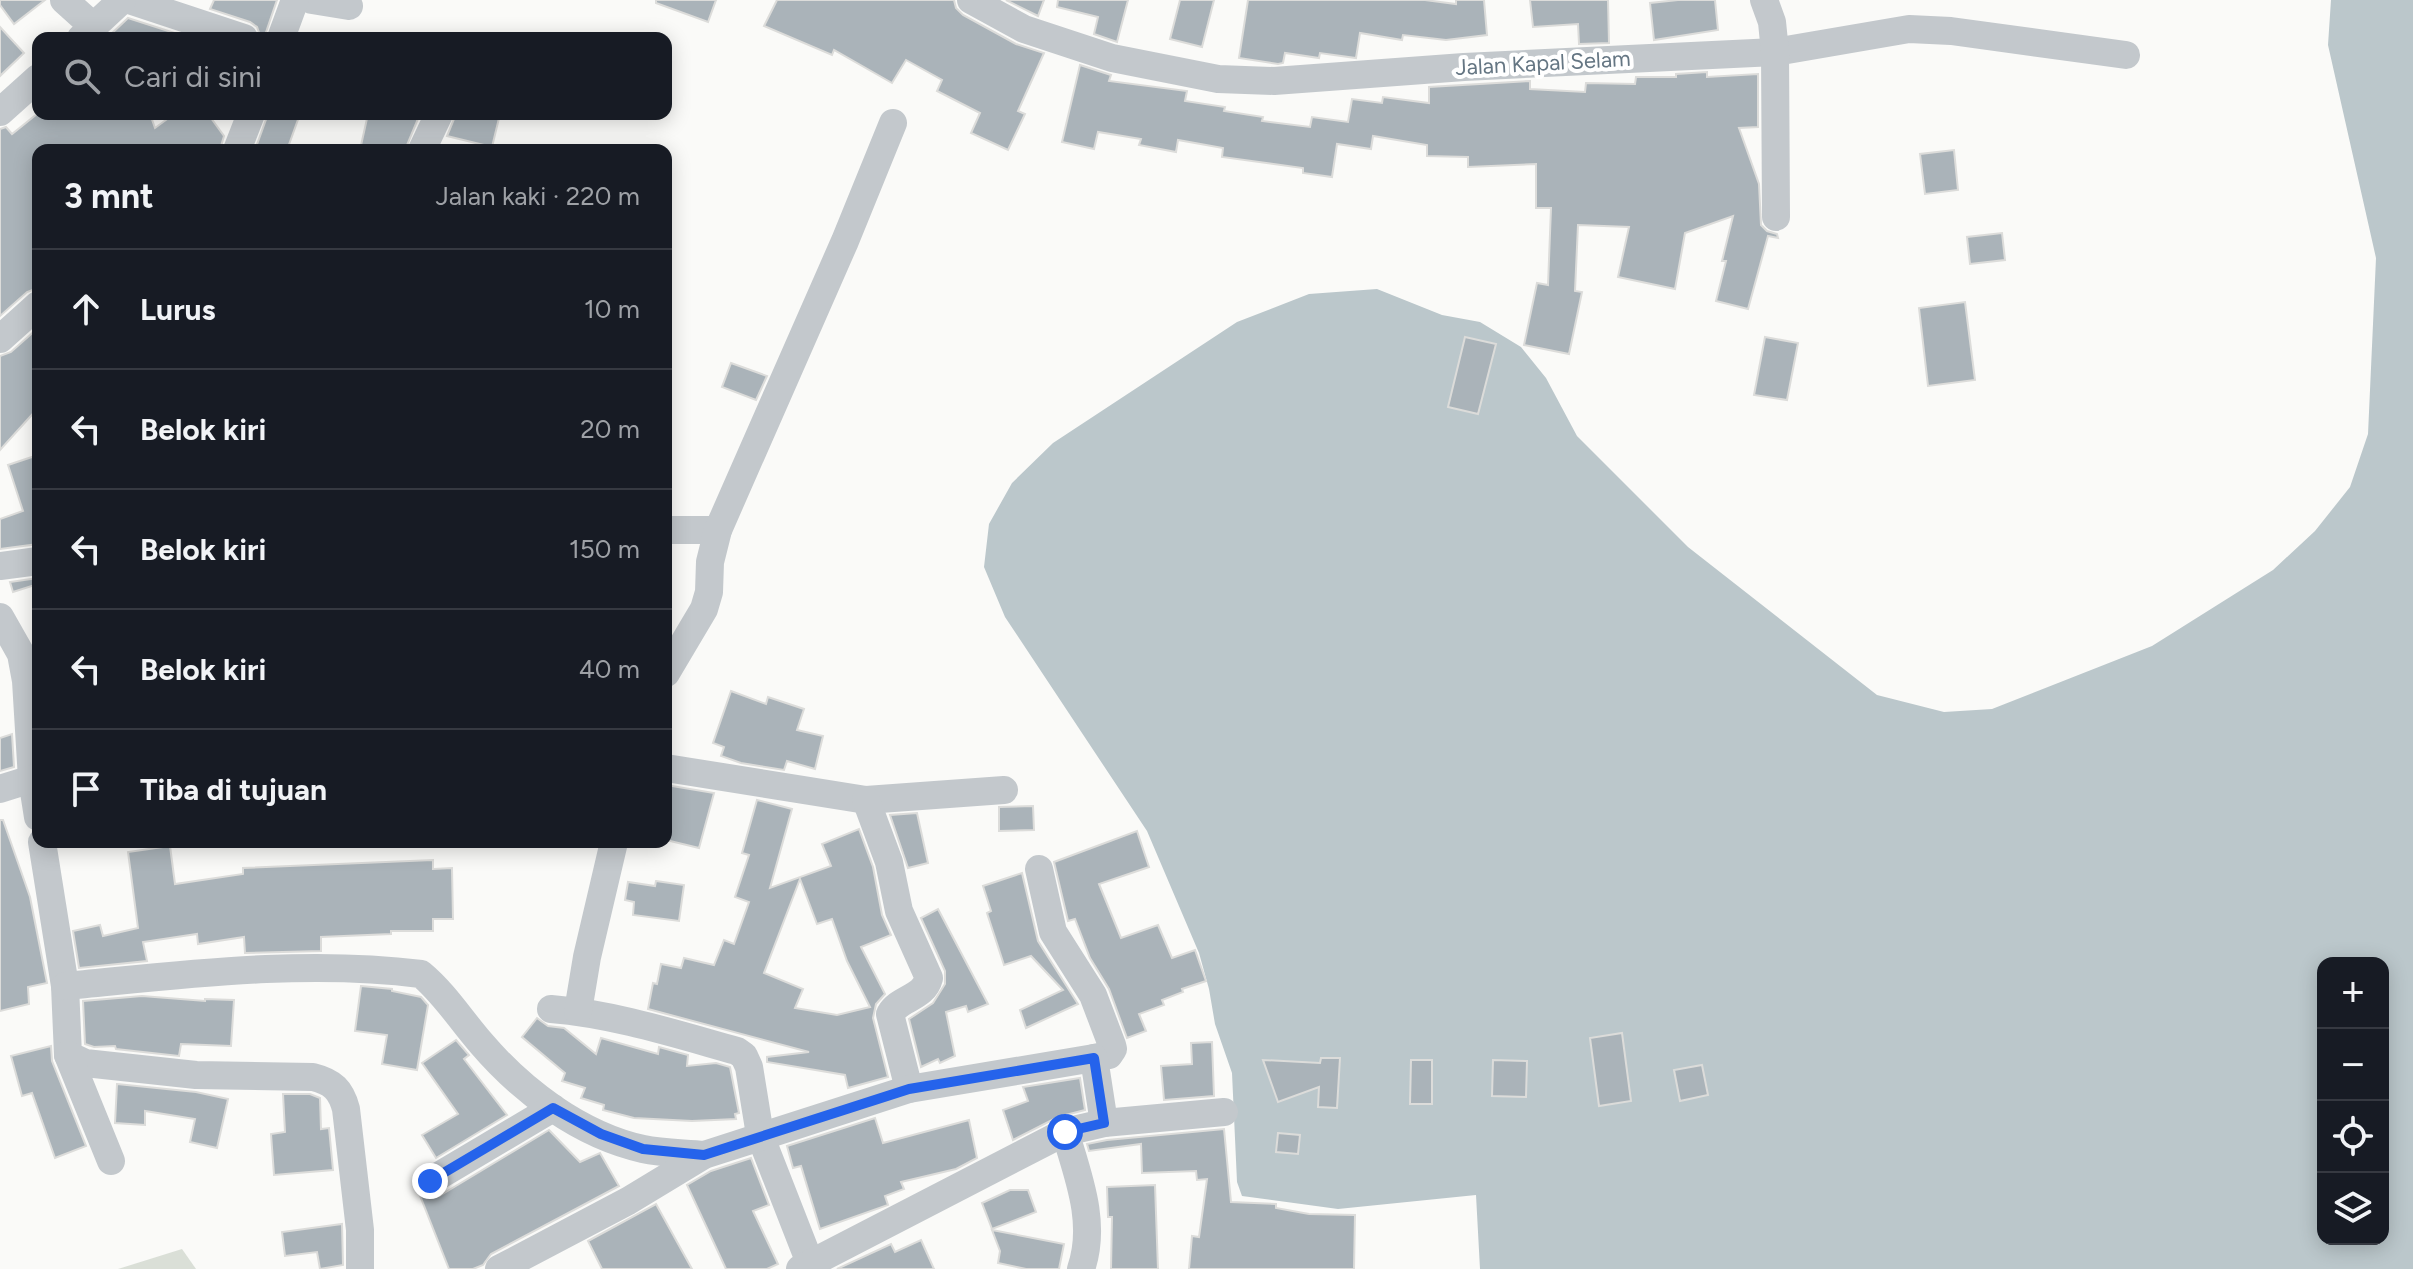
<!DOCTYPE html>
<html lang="id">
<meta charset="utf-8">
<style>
:root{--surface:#171b24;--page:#20242c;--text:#f1f3f6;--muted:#9ea1a6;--line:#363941}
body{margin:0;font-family:Figtree,sans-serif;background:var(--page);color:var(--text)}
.controls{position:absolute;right:24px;bottom:24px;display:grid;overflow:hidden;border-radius:16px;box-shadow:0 4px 20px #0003}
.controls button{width:72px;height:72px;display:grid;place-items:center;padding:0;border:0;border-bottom:2px solid var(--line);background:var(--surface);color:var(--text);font:40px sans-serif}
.stop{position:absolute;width:24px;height:24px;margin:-18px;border:6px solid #2563eb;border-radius:50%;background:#fff}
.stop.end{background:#2563eb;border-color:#fff;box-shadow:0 2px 8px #0008}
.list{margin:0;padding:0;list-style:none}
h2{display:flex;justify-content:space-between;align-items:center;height:104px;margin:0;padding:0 32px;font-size:34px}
h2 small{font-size:26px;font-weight:400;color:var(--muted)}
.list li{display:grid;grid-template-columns:52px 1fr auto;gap:24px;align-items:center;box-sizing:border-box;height:120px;padding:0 32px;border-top:2px solid var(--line)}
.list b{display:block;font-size:30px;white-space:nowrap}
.list em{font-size:26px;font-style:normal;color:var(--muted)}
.icon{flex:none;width:44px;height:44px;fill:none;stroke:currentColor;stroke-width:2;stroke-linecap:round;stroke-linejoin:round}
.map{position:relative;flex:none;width:2413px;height:1269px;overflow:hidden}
.search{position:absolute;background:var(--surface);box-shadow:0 4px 20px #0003;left:32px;top:32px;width:640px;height:88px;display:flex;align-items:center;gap:20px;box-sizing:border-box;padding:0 28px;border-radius:16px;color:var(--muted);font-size:30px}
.panel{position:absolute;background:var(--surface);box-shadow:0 4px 20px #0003;left:32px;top:144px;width:640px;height:704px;border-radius:16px}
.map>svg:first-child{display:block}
</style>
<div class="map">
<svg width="2413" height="1269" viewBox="0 0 2413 1269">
<rect width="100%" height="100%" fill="#fafaf8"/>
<!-- green -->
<polygon fill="#dadfd7" points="182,1249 196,1269 118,1269"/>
<!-- water -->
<path fill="#bbc7cb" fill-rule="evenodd" d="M2331,0H2413V1269H1480L1476,1195L1338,1209L1242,1196L1237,1182L1232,1073L1215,1024L1209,989L1199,953L1147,831L1005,617L984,567L989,524L1012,483L1053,443L1237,322L1309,294L1377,289L1442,315L1480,322L1521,347L1546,378L1577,436L1688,547L1877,695L1944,712L1992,709L2152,646L2273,570L2315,531L2350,487L2368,434L2376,258L2328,45ZM2323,963H2383V1239H2323Z"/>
<!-- building -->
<g fill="#aab3b9" stroke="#dcdcda" stroke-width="2" fill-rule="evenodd">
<polygon points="0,0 45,0 14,24 0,5"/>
<polygon points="214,0 277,0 264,38 261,38 257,27 250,22 210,9"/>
<polygon points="656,0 716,0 708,22 656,3"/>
<polygon points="777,0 954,0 956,8 963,15 1016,44 1044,53 1018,111 1025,114 1008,150 971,133 980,113 937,91 942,80 906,60 892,83 834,50 832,55 764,26"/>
<polygon points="1006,0 1044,0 1038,16"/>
<polygon points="1058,0 1128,0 1117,42 1094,34 1098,17 1057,7"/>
<polygon points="1180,0 1214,0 1202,47 1170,39"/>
<polygon points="1248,0 1425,0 1456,4 1456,0 1484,0 1487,35 1446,40 1403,35 1402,40 1360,33 1356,58 1320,53 1319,58 1285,53 1283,63 1278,64 1239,58"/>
<polygon points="1530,0 1608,0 1609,43 1579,44 1578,24 1533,27"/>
<polygon points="1678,0 1715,0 1718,30 1654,40 1650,3"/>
<polygon points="128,18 190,38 107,38"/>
<polygon points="0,27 24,53 0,76"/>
<polygon points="1080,65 1111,75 1109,81 1187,91 1185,101 1225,107 1224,111 1263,117 1262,121 1310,127 1312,117 1348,122 1352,99 1382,103 1383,97 1429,103 1429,87 1530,81 1530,89 1585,92 1586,83 1635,84 1636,77 1676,77 1676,74 1707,72 1707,77 1758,74 1758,127 1739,128 1759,184 1761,225 1767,231 1777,234 1778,238 1768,236 1748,309 1716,301 1726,261 1722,261 1733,216 1685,233 1675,289 1618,277 1629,227 1578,225 1575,291 1582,292 1569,354 1524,345 1537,283 1548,285 1551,208 1536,208 1536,164 1468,167 1468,157 1427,156 1427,145 1373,136 1371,149 1337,144 1332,177 1303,173 1303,168 1222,157 1223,148 1178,140 1176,152 1139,145 1141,139 1098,132 1094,149 1062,142"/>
<polygon points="37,114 150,114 155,128 174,114 208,114 224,136 221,146 215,150 38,150 38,288 27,292 0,316 0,129 6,127 12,134"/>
<polygon points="268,114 300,114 287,150 255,150"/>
<polygon points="368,114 420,114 405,150 360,150"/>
<polygon points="456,114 500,114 492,147 447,136"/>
<polygon points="1954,150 1958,190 1925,194 1920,154"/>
<polygon points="2002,233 2005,260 1970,264 1967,237"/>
<polygon points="1965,302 1975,380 1928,386 1919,308"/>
<polygon points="38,328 38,408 0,450 0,356 11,352"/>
<polygon points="1465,337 1496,344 1478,414 1448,407"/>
<polygon points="1765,337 1798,343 1787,400 1754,395"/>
<polygon points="731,363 767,376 756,400 722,387"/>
<polygon points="38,455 38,544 0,549 0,519 23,511 8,465"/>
<polygon points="38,578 38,584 13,592 10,582"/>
<polygon points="731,691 766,704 768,697 804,709 797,730 823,736 815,769 787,761 784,770 741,763 721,756 724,747 713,743"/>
<polygon points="12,734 14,767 0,771 0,738"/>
<polygon points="666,785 714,793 699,848 666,840"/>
<path d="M757,800L792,809L770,888L831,866L822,844L859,829L873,867L882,915L891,935L861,947L885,994L876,1004L873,1018L888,1077L848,1088L845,1075L767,1062V1057L809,1052L648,1009L653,983L657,984L661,964L681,968L684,958L714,965L724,940L734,944L749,902L735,897L749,855L742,853ZM800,879L817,924L832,919L847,961L870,1007L837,1015L795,1008L803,989L764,973Z"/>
<polygon points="1033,806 1034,830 999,831 999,807"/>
<polygon points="917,813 928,863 908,868 890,815"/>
<polygon points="0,820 3,820 30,897 47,983 28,987 29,1004 0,1011"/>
<polygon points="1137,831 1149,867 1099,884 1121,938 1158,925 1172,958 1195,950 1206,981 1182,989 1183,992 1162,1000 1164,1005 1139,1014 1146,1031 1127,1038 1109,989 1090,958 1075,919 1068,921 1054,862"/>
<polygon points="170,846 175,884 243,874 243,868 433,860 433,869 452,868 453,919 433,919 433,931 391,931 391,934 321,937 321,951 245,953 244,937 198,944 197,934 143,942 147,961 79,968 73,931 100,925 103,936 138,928 128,852"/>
<polygon points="1022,873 1038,941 1078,1004 1026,1028 1020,1010 1063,990 1031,956 1004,965 987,913 991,911 983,886"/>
<polygon points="656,881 684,885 679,921 633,915 634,902 625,900 628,882 655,886"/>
<polygon points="938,909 988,1004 968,1012 966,1006 946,1012 955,1056 940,1063 938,1059 921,1067 909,1019 933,1003 945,984 945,971 921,918"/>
<polygon points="361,986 392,989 392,991 421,997 428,1005 417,1070 382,1064 387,1035 355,1031"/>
<polygon points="142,996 205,1001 205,999 234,1000 231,1046 181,1044 179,1056 116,1049 115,1046 94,1047 85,1044 83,1001"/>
<polygon points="537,1018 548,1026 564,1028 596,1054 601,1038 658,1054 659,1047 688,1055 687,1066 716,1063 730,1067 739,1113 735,1114 736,1119 692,1121 634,1118 603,1110 604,1105 581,1098 585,1088 562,1081 565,1073 522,1037"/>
<polygon points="1622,1033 1631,1101 1599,1106 1590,1038"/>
<polygon points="456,1040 469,1055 464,1059 507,1115 436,1158 422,1135 458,1114 422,1063"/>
<polygon points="1212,1042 1214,1096 1164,1100 1161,1066 1192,1064 1191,1043"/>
<polygon points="51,1046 52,1061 86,1146 55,1158 32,1093 22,1096 11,1056"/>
<polygon points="1321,1058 1340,1058 1337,1108 1318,1107 1319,1087 1278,1102 1263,1060 1320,1063"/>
<polygon points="1411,1060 1432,1060 1432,1104 1410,1104"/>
<polygon points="1493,1060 1527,1061 1526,1097 1492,1096"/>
<polygon points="1702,1065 1708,1095 1680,1101 1674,1070"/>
<polygon points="1080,1078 1085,1110 1058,1117 1013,1140 1003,1110 1028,1101 1023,1087"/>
<polygon points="117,1084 196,1092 228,1099 217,1148 190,1142 195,1119 145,1111 145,1125 115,1123"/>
<polygon points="283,1094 310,1094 320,1098 321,1129 329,1128 333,1170 274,1175 271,1134 285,1132"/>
<polygon points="875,1118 883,1143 969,1120 977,1158 956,1169 901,1182 904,1189 885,1196 888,1205 820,1229 801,1166 793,1168 787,1146"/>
<polygon points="1224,1129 1231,1202 1276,1204 1276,1208 1309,1214 1355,1215 1354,1269 1189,1269 1192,1236 1199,1237 1207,1179 1197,1180 1196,1171 1142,1173 1141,1144 1089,1151 1087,1144 1107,1140"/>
<polygon points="549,1130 580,1162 600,1153 619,1186 491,1254 483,1265 473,1269 449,1269 419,1193 429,1198 439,1196"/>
<polygon points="1278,1133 1300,1135 1298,1154 1276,1152"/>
<polygon points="751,1158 769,1205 753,1211 778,1264 767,1269 726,1269 687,1185 711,1171"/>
<polygon points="1155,1185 1158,1269 1111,1269 1112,1217 1108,1217 1107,1187"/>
<polygon points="1010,1190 1028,1190 1036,1212 992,1229 982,1203"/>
<polygon points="656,1204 692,1269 602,1269 588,1241"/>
<polygon points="342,1224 343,1265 320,1269 317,1252 285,1256 282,1232"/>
<polygon points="992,1230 1064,1244 1059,1269 1026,1269 998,1263 1000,1251"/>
<polygon points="921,1240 934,1269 837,1269 891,1244 895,1252"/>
</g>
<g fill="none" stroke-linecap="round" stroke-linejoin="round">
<!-- minor -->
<g stroke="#c3c8cc" stroke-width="28">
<polyline points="64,0 94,27"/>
<polyline points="129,0 244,38"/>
<polyline points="312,0 349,6"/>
<polyline points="971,0 1024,29 1112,58 1218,79 1274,81 1464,67 1775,52 1909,29 1951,31 2126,55"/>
<polyline points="1764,0 1772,22 1775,52 1776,217"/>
<polyline points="81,38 122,0"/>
<polyline points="281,38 295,0"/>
<polyline points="0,112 38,78"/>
<polyline points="237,150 251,114"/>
<polyline points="422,150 439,114"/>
<polyline points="0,339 38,305"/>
<polyline points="666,530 718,530"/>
<polyline points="0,566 38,561"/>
<polyline points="0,617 21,654 26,681 32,779 38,817"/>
<polyline points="666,673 704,609 709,592 710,562 718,530 845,241 893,123"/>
<polyline points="666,768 866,800 1004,790"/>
<polyline points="0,789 38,777"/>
<path d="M866,800L889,862L899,911L929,978C924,998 899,998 890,1014L909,1089"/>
<path d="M42,842L65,986L68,1055L85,1063L196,1075L313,1077C333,1082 341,1090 346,1109L360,1230V1269"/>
<polyline points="1039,869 1053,932 1093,995 1112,1045 1113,1049 1109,1055 1094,1058"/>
<path d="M65,986C182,975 303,959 421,974C444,993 461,1020 481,1043C522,1091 580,1135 643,1149C662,1153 684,1153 704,1155"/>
<path d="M551,1009C614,1014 676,1034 737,1051L744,1056L749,1067L760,1135L810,1263"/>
<polyline points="578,1011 587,957 614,842"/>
<polyline points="68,1055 111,1161"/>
<path d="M1065,1132C1078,1176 1097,1223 1081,1269"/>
<polyline points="430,1181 553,1108"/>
<polyline points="499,1269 628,1201 704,1155 909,1089 1094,1058 1104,1123"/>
<polyline points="800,1269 1065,1132 1104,1123 1224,1112"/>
</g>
</g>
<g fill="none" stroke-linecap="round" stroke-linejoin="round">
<!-- route -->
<polyline stroke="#2563eb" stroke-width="10" points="430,1181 553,1108 601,1134 643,1149 704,1155 909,1089 1094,1058 1104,1123 1065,1132"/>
</g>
<g text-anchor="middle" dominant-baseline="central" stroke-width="8" stroke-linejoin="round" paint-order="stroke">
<!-- street labels -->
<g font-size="22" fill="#657683" stroke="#fff">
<text transform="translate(1543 63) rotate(-3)">Jalan Kapal Selam</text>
</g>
</g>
</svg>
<div class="controls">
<button>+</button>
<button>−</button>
<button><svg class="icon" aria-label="locate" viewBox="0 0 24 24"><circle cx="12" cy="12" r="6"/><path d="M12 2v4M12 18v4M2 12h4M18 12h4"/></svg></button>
<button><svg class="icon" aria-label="layers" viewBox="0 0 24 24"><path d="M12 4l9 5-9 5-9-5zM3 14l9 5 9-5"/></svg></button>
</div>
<div class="stop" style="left:1065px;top:1132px"></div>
<div class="stop end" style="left:430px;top:1181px"></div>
<div class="search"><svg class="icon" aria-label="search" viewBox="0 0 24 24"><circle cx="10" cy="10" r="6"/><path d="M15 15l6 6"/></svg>Cari di sini</div>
<section class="panel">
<h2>3 mnt<small>Jalan kaki · 220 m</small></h2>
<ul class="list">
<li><svg class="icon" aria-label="ahead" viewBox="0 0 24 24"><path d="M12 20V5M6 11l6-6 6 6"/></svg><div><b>Lurus</b></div><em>10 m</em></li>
<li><svg class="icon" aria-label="left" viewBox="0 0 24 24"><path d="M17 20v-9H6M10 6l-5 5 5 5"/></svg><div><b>Belok kiri</b></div><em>20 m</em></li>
<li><svg class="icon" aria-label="left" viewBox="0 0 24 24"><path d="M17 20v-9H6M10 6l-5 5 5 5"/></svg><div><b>Belok kiri</b></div><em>150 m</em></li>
<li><svg class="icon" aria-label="left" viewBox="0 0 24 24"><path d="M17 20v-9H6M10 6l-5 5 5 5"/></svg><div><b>Belok kiri</b></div><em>40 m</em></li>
<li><svg class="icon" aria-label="arrive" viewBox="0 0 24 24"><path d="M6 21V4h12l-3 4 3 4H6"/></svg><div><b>Tiba di tujuan</b></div></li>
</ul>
</section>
</div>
